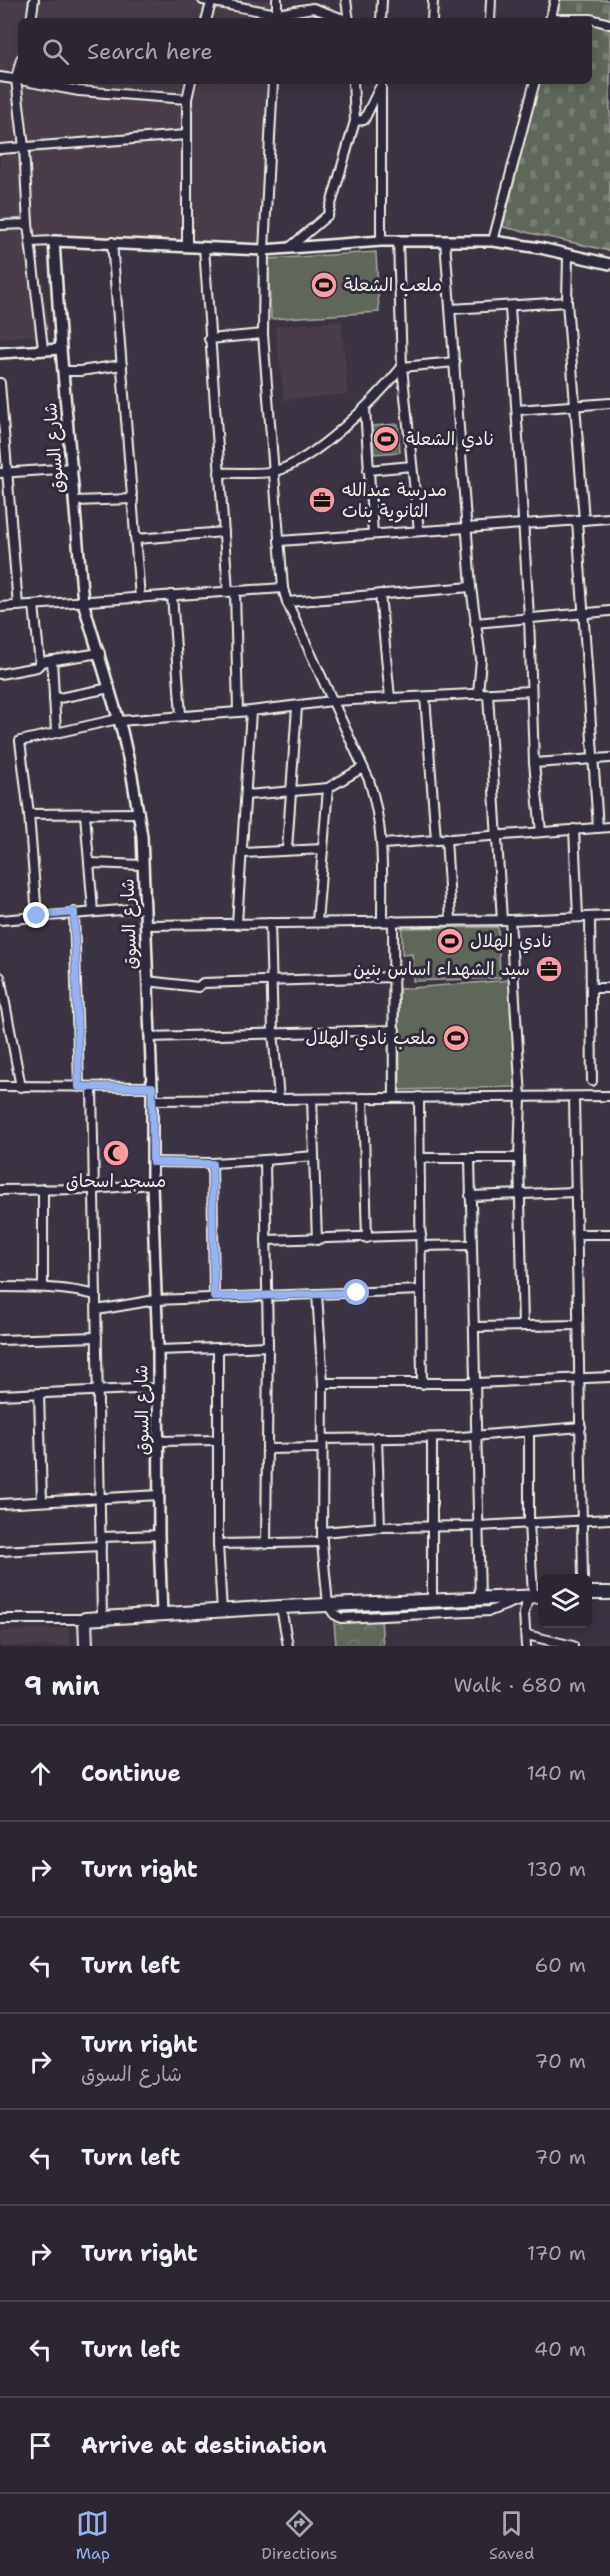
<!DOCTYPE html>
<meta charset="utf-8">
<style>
:root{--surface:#2c2632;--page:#38323e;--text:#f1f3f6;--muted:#a6a5ac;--line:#48434d;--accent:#95b2f1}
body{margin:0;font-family:"Shantell Sans","Playpen Sans Arabic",sans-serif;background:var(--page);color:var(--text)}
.controls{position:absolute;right:18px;bottom:18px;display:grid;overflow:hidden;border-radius:9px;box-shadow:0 3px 15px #0003}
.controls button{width:54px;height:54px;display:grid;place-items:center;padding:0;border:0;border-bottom:2px solid var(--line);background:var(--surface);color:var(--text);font:30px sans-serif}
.stop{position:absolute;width:18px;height:18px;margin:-14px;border:4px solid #95b2f1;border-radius:50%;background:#fff}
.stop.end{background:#95b2f1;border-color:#fff;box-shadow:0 2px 6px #0008}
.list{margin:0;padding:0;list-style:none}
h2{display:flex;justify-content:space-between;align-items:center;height:78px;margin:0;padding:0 24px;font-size:26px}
h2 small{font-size:20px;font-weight:400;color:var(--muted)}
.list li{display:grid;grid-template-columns:39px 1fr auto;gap:18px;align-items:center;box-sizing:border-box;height:96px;padding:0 24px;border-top:2px solid var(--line)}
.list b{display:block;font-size:22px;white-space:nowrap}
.list p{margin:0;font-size:20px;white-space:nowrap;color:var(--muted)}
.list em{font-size:20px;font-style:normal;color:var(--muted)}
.icon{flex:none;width:33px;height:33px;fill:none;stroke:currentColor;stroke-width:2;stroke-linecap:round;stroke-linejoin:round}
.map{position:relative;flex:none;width:610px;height:1646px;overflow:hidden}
.search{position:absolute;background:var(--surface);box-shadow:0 3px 15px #0003;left:18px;right:18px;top:18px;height:66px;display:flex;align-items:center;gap:15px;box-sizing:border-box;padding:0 21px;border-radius:9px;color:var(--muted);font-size:22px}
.sheet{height:846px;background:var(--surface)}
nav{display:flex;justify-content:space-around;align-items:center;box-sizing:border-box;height:84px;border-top:2px solid var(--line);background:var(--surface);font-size:16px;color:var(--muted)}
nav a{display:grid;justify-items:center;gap:3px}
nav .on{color:var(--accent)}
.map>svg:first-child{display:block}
</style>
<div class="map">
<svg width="610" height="1646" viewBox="0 0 610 1646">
<defs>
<pattern id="cemetery-stones" width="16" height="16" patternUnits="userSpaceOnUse" patternTransform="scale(1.5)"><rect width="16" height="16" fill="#5e665a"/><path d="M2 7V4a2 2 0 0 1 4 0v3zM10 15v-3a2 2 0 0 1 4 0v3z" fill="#767c72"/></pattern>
<pattern id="park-crowns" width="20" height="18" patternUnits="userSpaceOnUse" patternTransform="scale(1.5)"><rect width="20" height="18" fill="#5e665a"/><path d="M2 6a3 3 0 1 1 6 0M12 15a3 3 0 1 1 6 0" fill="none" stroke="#767c72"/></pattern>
</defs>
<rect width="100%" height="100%" fill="#3b3342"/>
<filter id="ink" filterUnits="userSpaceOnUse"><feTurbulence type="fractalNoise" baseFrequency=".0167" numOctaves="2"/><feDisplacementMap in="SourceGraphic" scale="12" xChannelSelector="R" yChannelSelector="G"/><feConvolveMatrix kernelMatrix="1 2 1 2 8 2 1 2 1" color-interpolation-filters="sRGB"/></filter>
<g filter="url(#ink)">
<!-- built -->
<g fill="#493e49">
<polygon points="0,0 271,0 270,21 21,21 21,81 267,81 261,245 35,234 50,334 0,338"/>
<polygon points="342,321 347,394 284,400 275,326"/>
<polygon points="69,1628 70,1646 0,1646 0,1632"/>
</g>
<!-- cemetery -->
<polygon fill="url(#cemetery-stones)" stroke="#a9aca1" stroke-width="1.5" points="560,0 610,0 610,251 503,227 539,81 589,81 589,21 554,21"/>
<!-- park -->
<polygon fill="url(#park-crowns)" stroke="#a9aca1" stroke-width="1.5" points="381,1618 383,1646 336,1646 334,1621"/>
<!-- garden -->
<g fill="#5e665a" stroke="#a9aca1" stroke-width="1.5">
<polygon points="376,252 379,312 271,319 268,259"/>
<polygon points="398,424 400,452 374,454 372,426"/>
<polygon points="498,927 500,978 413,981 412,954 402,955 402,928"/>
<polygon points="510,980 515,1087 400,1090 399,989"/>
</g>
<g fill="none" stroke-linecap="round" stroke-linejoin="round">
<defs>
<g id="minor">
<polyline points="203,0 277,14 276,21"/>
<polyline points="277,0 277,14 313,8 349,21"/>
<polyline points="346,0 349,21"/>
<polyline points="550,19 591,19 610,24"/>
<polyline points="31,21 34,0"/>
<polyline points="206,21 211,3"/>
<polyline points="381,21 382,0"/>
<polyline points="432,21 433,0"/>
<polyline points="490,21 491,0"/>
<polyline points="550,21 555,0"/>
<polyline points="21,59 16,79 24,147 28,224 43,348"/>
<polyline points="0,77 20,80"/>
<polyline points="25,81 79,91 187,99 187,246"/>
<path d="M273,81L264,250L263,334L283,588L287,602L369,780C385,832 382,868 382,921"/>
<polyline points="187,99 191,81"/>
<polyline points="355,121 364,120 379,89"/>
<polyline points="0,149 186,135"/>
<polyline points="0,225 28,224"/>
<polyline points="381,241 381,81"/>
<polyline points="398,241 402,367 419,531"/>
<polyline points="445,241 471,587 481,659 478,694"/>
<polyline points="493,241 535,81"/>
<polyline points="30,242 54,241"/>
<polyline points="112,242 140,598"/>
<polyline points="204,247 228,592"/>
<polyline points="289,248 328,215 355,121 353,81"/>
<polyline points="568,256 567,302 584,520"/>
<polyline points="510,307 529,617 534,763 541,832"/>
<polyline points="451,309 567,302"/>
<polyline points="209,339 263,334"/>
<polyline points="64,371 80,371 122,365"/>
<polyline points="0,383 18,606"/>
<polyline points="365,408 373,534"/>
<polyline points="517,410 610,403"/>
<polyline points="368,470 412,466"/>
<polyline points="0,473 73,468"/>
<path d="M219,473C237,472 258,475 275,471C315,461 376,399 402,367L455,362"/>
<polyline points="75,501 133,499"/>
<polyline points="577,520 598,828"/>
<polyline points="136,539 224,532"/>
<polyline points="279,541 610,518"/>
<polyline points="235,591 238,712"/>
<polyline points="380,594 390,698"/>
<polyline points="172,595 181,715"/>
<polyline points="287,602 471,587"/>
<polyline points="0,607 283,588"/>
<polyline points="475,623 610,611"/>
<polyline points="52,660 56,732"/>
<polyline points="41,662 100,653"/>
<polyline points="0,674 37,667 40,664 34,605"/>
<polyline points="488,694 502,920"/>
<polyline points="425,697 436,839"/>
<polyline points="54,699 110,688"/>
<polyline points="119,721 251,711 332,701 531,691"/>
<polyline points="534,763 610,758"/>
<polyline points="246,795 328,788 362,768"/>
<polyline points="29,814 20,741 118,719"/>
<polyline points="85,814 93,911"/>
<polyline points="574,829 578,917"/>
<polyline points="446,838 451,920"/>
<polyline points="383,844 610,827"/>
<polyline points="287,849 297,707"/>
<polyline points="244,853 323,849"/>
<polyline points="90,863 143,865"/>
<polyline points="74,912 79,1087"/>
<polyline points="37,916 29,814 139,813"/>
<polyline points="590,917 592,1081"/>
<polyline points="0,920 145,908"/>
<polyline points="510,920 521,1097 519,1158 523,1326"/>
<polyline points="393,921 394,1097"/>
<polyline points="317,922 328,788"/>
<polyline points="237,923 251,711"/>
<polyline points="270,923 273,1032 279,1099"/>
<polyline points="146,925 510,920 610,916"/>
<polyline points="0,977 21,1087"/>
<polyline points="147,981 198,987 203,983 394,977"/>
<polyline points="591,988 610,988"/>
<polyline points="150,1037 395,1030"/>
<polyline points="0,1086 152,1087"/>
<polyline points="92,1087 102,1617"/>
<polyline points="419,1097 422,1384"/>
<polyline points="363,1098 367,1238"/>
<polyline points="574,1098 583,1578"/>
<polyline points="312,1099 317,1240"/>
<polyline points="152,1100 610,1096"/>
<polyline points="419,1158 519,1158"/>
<polyline points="470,1158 480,1599"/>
<polyline points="265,1160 314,1156"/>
<polyline points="153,1162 212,1163 265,1160 268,1346 266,1544"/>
<polyline points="212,1163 214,1297"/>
<polyline points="0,1190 94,1189 152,1184"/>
<polyline points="470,1196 576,1192"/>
<polyline points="577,1234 610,1234"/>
<polyline points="266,1240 421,1235"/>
<polyline points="421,1246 472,1245"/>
<path d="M0,1287C33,1287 64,1287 96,1295"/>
<polyline points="43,1287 43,1189"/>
<polyline points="317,1294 421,1290"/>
<polyline points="97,1310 155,1300 317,1294 323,1383 322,1542 328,1605 334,1614 341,1618 490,1611 529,1596 524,1613 526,1646"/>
<polyline points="474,1327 578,1325"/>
<polyline points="0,1340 97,1337"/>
<polyline points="218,1348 268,1346"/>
<polyline points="158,1350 218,1348 218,1544 222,1612"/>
<polyline points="323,1383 475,1383 610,1377"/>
<polyline points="39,1393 42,1501"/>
<polyline points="0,1395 158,1388"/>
<polyline points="529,1432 529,1523 533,1596"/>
<polyline points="377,1437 380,1527"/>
<polyline points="432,1438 432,1600"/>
<polyline points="323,1439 461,1437 581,1427"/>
<polyline points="159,1441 218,1440"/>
<polyline points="268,1449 322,1448"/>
<polyline points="0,1504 159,1495"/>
<polyline points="322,1532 380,1527 478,1526 610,1519"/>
<polyline points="101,1537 159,1535"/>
<polyline points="218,1544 322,1542"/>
<polyline points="0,1551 101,1546"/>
<polyline points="281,1607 288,1646"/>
<polyline points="0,1619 85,1619"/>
<polyline points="527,1635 573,1646"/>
</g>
<g id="tertiary">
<polyline points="0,353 61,349"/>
<polyline points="162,1615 159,1535 158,1350 152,1184 152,1087 142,836 132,776 122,731 83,602 61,349 54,241 264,250 381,241 493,241 540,248 610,264"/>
</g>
<g id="primary">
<polyline points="588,1593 610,1593"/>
<polyline points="86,1646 85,1619 281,1607 542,1596"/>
</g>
</defs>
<!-- minor casing -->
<use href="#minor" stroke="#f4f1e8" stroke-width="12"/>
<!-- tertiary casing -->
<use href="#tertiary" stroke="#f4f1e8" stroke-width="14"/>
<!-- primary casing -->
<use href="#primary" stroke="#f4f1e8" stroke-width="16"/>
<!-- minor -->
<use href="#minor" stroke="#2f2a3d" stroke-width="8"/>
<!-- tertiary -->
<use href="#tertiary" stroke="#2f2a3d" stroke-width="9"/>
<!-- primary -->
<use href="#primary" stroke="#2f2a3d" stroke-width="12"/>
</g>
</g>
<g fill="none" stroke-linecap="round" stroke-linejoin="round" filter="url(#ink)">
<!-- route -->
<polyline stroke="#95b2f1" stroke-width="8" points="37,916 74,912 79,1087 152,1087 153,1162 212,1164 214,1297 357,1293"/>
</g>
<!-- icons -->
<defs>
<symbol id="stadium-disc" viewBox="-11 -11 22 22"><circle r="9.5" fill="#ff9aa2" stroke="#2f2a3d"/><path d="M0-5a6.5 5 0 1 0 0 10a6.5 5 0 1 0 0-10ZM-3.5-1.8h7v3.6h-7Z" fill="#111"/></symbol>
<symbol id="office-disc" viewBox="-11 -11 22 22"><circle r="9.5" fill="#ff9aa2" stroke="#2f2a3d"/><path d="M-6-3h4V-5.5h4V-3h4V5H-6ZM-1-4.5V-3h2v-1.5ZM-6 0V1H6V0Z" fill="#111"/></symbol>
<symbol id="mosque-disc" viewBox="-11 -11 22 22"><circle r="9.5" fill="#ff9aa2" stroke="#2f2a3d"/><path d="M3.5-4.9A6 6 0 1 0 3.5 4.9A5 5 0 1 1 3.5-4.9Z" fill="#111"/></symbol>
</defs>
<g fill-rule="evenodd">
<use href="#stadium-disc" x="309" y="270" width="30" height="30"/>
<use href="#stadium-disc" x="371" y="424" width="30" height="30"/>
<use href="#office-disc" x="307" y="485" width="30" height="30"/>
<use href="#stadium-disc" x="435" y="926" width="30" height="30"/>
<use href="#office-disc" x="534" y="954" width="30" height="30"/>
<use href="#stadium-disc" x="441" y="1023" width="30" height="30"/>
<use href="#mosque-disc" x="101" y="1138" width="30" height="30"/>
</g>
<g text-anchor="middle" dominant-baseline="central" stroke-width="6" stroke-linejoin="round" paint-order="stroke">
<!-- poi labels -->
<g font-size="18" fill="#f4f1e8" stroke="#2f2a3d" text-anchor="start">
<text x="344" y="285">ملعب الشعلة</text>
<text x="406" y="439">نادي الشعلة</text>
<text x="342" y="490">مدرسة عبدالله<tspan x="342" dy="21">الثانوية بنات</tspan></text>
<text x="470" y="941">نادي الهلال</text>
<text x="530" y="969" text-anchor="end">سيد الشهداء اساس بنين</text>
<text x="436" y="1038" text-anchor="end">ملعب نادي الهلال</text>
<text x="116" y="1181" text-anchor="middle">مسجد اسحاق</text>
</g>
<!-- street labels -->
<g font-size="18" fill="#f4f1e8" stroke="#2f2a3d">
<text transform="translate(54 448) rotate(-95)">شارع السوق</text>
<text transform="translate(129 924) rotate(-92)">شارع السوق</text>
<text transform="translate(142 1410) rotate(-91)">شارع السوق</text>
</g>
</g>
</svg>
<div class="controls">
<button><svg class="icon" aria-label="layers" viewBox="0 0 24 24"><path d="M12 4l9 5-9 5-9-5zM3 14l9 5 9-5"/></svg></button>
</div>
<div class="stop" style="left:357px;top:1293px"></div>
<div class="stop end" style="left:37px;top:916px"></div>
<div class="search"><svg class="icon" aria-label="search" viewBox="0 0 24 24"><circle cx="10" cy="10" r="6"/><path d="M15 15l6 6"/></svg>Search here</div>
</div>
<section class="sheet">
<h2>9 min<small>Walk · 680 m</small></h2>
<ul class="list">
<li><svg class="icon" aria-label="ahead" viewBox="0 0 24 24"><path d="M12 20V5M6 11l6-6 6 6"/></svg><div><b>Continue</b></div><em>140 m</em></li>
<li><svg class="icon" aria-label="right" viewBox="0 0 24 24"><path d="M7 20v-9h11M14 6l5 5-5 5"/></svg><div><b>Turn right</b></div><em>130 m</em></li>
<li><svg class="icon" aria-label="left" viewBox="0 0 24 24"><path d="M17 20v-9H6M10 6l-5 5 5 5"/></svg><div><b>Turn left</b></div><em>60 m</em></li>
<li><svg class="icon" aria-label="right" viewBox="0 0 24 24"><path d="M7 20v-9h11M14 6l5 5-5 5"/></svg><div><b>Turn right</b><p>شارع السوق</p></div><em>70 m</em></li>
<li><svg class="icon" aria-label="left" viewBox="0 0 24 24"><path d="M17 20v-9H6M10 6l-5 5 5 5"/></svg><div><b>Turn left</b></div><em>70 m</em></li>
<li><svg class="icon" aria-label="right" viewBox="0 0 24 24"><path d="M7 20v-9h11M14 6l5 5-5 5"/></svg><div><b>Turn right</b></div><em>170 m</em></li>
<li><svg class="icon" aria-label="left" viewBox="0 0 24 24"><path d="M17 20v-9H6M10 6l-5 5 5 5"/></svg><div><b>Turn left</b></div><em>40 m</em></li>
<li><svg class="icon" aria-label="arrive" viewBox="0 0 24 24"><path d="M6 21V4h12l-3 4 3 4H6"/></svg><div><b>Arrive at destination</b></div></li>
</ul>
</section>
<nav>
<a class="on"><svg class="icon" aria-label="map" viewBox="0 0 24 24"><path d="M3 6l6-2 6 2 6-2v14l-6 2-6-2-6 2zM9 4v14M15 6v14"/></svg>Map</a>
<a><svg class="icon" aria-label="directions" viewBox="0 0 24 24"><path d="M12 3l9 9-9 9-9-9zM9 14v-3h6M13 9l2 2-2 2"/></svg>Directions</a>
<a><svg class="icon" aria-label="saved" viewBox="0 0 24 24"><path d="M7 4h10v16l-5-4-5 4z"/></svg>Saved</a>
</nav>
